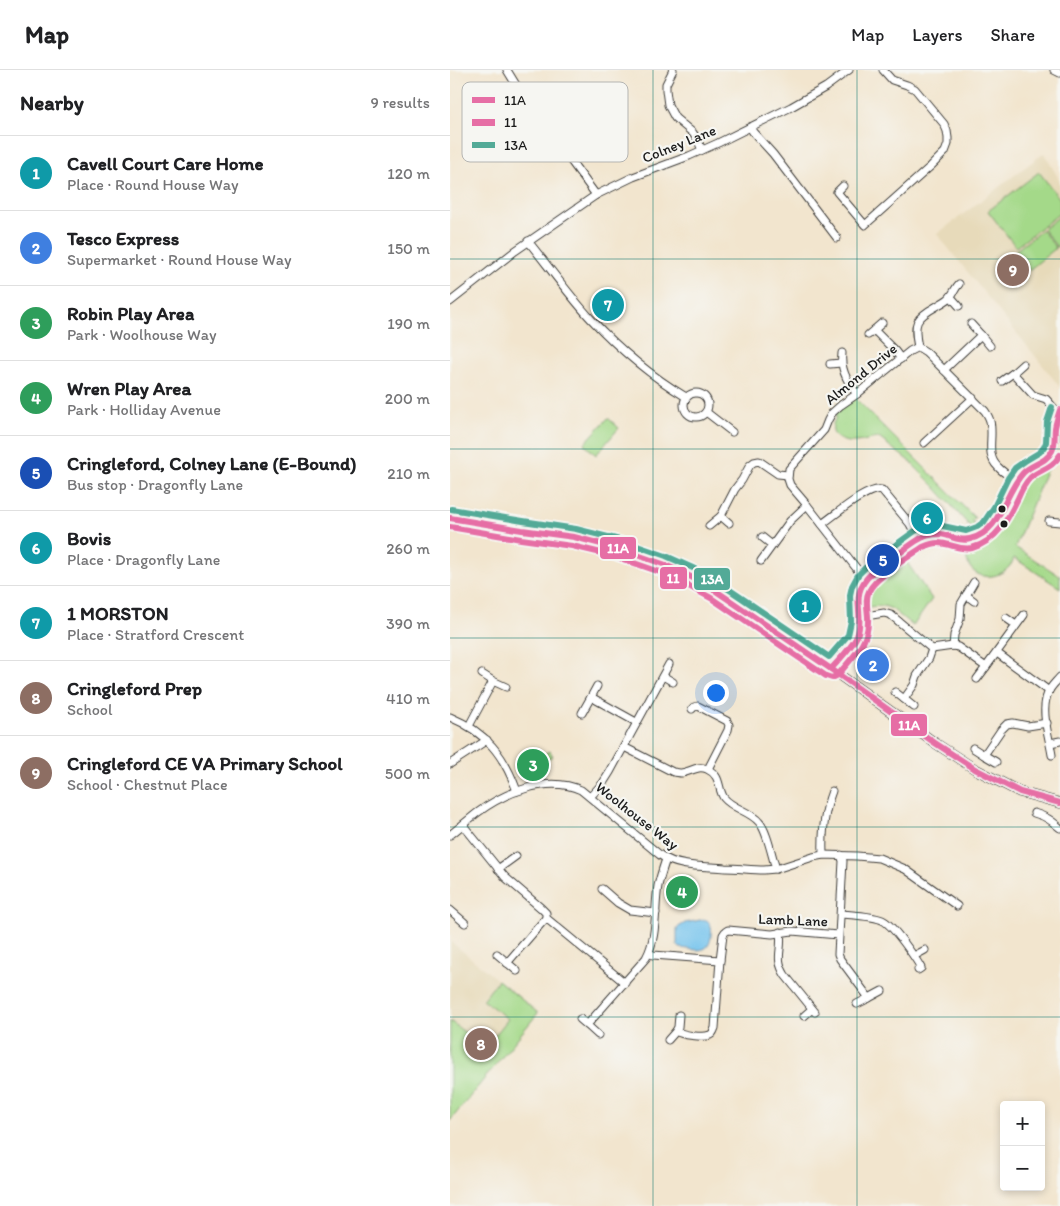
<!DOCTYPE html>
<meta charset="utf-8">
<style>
:root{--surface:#fff;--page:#f6f6f6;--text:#202124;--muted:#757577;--line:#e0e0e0;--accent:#b5179e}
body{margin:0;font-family:Itim,sans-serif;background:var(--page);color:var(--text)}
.controls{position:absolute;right:15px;bottom:15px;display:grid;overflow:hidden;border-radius:5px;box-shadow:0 2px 8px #0003}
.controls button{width:45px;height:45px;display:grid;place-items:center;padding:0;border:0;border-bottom:1px solid var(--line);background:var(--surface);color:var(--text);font:25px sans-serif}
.you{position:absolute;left:265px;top:622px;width:18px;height:18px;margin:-12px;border:4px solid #fff;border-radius:50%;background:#1a73e8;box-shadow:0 0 0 8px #1a73e833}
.badge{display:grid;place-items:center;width:32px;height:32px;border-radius:50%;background:var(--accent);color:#fff;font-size:16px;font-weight:700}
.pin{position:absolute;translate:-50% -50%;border:2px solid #fff;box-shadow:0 1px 5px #0006}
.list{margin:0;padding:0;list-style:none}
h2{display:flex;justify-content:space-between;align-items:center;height:65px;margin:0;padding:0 20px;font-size:21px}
h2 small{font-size:16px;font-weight:400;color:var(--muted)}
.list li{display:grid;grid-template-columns:32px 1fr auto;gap:15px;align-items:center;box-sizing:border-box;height:75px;padding:0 20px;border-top:1px solid var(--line)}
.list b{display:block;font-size:19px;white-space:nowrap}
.list p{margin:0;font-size:16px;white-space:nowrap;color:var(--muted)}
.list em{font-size:16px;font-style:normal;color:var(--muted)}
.map{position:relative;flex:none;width:610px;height:1136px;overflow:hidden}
header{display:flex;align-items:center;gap:30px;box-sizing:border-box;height:70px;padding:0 25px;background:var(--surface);border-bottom:1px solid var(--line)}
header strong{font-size:24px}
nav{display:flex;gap:28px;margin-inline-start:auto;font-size:18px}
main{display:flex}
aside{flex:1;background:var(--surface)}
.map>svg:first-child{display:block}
</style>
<header>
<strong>Map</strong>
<nav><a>Map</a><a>Layers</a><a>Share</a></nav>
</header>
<main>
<aside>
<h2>Nearby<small>9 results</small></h2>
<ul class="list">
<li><span class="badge" style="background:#0f9aa8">1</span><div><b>Cavell Court Care Home</b><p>Place · Round House Way</p></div><em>120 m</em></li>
<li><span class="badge" style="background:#3f7fe0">2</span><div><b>Tesco Express</b><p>Supermarket · Round House Way</p></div><em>150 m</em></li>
<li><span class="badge" style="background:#2e9e5b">3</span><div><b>Robin Play Area</b><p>Park · Woolhouse Way</p></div><em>190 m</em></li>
<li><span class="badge" style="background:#2e9e5b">4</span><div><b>Wren Play Area</b><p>Park · Holliday Avenue</p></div><em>200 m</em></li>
<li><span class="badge" style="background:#1a4fb4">5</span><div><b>Cringleford, Colney Lane (E-Bound)</b><p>Bus stop · Dragonfly Lane</p></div><em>210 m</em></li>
<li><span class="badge" style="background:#0f9aa8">6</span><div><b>Bovis</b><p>Place · Dragonfly Lane</p></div><em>260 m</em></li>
<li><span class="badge" style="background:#0f9aa8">7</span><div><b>1 MORSTON</b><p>Place · Stratford Crescent</p></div><em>390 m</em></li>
<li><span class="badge" style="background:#8d6e63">8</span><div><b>Cringleford Prep</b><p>School</p></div><em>410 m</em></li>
<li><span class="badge" style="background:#8d6e63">9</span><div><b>Cringleford CE VA Primary School</b><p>School · Chestnut Place</p></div><em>500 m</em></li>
</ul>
</aside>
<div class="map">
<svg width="610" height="1136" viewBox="0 0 610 1136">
<rect width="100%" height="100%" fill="#f6f6f2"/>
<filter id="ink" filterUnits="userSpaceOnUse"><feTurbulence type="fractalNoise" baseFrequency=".02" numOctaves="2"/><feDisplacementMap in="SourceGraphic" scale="10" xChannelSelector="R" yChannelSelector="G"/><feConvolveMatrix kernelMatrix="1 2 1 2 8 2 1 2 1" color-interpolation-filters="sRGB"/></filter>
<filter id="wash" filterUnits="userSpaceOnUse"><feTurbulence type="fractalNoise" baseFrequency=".0096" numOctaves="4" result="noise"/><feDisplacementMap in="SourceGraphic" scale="20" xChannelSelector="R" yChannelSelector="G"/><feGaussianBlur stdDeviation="1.12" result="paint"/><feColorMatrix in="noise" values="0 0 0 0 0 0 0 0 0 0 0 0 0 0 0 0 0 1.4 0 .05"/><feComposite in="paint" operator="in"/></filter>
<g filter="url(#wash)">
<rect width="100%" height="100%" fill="#f2e5ce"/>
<!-- built -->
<g fill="#e7daba">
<polygon points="594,83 610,111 610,317 487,164"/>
<polygon points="0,871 88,943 0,1051"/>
</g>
<!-- green -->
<g fill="#a4d989" stroke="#607a52">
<polygon points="589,102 610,129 610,143 566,177 538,141"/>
<polygon points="610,146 610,175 607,177 593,159"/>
<polygon points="592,160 606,178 579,200 565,181"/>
<path d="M403,326L525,448L522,451L528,459L524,461L485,417L459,391L429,368C422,368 413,372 405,372C394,373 380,368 383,355C383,352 385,350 386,347L385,344Z"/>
<polygon points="158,348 169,358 146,385 134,374"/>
<path d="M599,394L565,477L610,506V518L564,488C559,506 531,514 520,497C515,490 517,481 517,473L531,472L538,466L553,449L562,433L570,414L582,403Z"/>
<polygon points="456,491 482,529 463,556 442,539 434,536 417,537 418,521 425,511"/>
<path d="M100,681L103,686C99,689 93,692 90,696C84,703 85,704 75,704L73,709L67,700L91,685H93Z"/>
<polygon points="228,806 239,806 242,808 239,833 234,837 225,833 223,819 226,807"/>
<polygon points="48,910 88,943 0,1051 0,951 35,978 58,949 33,930"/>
</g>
<!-- water -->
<path fill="#72c2ed" stroke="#476f84" d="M250,850H257C262,856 262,858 261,865C260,886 244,879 230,878L227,875V858L235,853Z"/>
</g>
<g filter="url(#ink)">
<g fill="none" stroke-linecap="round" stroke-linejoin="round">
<defs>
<g id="minor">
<polyline points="57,0 71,23 146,125"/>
<polyline points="223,0 216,14 216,20 218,35 225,48 243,63 248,71 252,80"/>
<polyline points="604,0 610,3"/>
<polyline points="300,57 303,62 323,84 387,168"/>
<polyline points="393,116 387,122 415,155 481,96 495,82 498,74 498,68 497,61 494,54 465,19 457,15 442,10 433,0"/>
<path d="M78,171C99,197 119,225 141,249C169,279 201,306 236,327"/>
<polyline points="501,227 509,236"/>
<polyline points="0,232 65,181 146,125 183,107 239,86 268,73 341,37 376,17 399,0"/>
<polyline points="424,260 432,253"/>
<polyline points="418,265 424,260 445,281 451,289"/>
<polyline points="531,265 540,276"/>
<path d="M468,277C463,253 465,248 487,236C491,233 497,231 500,227C504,223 505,218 509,214"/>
<path d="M392,283C390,299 397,312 407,324"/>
<polyline points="380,294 391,293"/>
<polyline points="494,300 531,265 521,254"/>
<polyline points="563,303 573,294"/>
<polyline points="552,311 563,303 583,325 596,329 605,339 610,340"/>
<circle cx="246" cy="335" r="12"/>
<polyline points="256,342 282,362"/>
<polyline points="474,373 523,328"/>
<polyline points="271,446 279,453"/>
<polyline points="599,451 610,452"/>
<path d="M372,454C384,446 418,416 432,420L460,454L467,467H468L469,469"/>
<polyline points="259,456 271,446 285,419 292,410 300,395 304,392 309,391 328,404 338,405"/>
<polyline points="312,467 322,475"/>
<polyline points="311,491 340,451 357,435"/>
<path d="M416,508L414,506L409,505L407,499L357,435L340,415L338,409L339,399L374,360L378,350L382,343L391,335L407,324L460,281L468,277L476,282L535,341C537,344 539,347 540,351C544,367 535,385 548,397C553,403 561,407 568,411"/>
<polyline points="516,525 524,531"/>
<polyline points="410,547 434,543 441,545 482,579 503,576 508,577 536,597 527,609"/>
<polyline points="556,548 566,555"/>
<polyline points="503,576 504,565 510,549 511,534 524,512"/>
<polyline points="547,583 599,621"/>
<polyline points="536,597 574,545"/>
<path d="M381,599L406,569C418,542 394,527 423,502L469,469C475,467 481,464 488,464C500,464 509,473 521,469C552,460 555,425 572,404C581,394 596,394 602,381C606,374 605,367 605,359C606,352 607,347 610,340"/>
<polyline points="213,606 223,612"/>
<polyline points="43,611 56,617"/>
<polyline points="445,622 454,629 464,615 467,606 479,588 482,579"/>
<polyline points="141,627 147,616"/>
<polyline points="454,629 464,637"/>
<polyline points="242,639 244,637 248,636 277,651 279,655 278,660 258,699"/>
<polyline points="132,643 141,627 186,652"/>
<path d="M0,647C36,662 54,685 67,721"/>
<polyline points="19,656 43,611 32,604"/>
<polyline points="600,673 610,671"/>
<path d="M174,677L223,702C226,702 229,703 231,703C241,702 247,695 257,699C272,706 267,718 274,728C283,739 300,741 309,752C317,760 322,787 326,799"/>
<polyline points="523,678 534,685 551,660 557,654 563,653 578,656 597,653"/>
<polyline points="534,685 546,692"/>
<path d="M602,685C599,666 590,641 598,623C600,617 606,612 610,607"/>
<polyline points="0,694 37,670"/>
<polyline points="140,727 153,713 160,702 219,594"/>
<path d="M584,743C595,746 601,750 610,758"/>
<polyline points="13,755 55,807 91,838 96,843 96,848 175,913"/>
<path d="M0,765C9,758 18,750 27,743C55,722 98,705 131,720L210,785C228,798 254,796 275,798C288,798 301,800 314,800L326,799L363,787L373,785L407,786L429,788L455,799L507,836"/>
<path d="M373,785C372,762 374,742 382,721"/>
<polyline points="391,785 393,791 388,884 390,889 419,928 407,934"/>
<polyline points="48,799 66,786"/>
<polyline points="152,819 168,833 180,840 206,843"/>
<polyline points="0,840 15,853"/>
<path d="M391,844C401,845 426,846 434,851C444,857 465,887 471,898L468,900"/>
<path d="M330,862C333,881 324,887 335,905L365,942"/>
<path d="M199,883L203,885L270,890L265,958C263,962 264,963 260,965C253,968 232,965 226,961L218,970"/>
<polyline points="47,884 67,901"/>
<polyline points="464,886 475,880"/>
<polyline points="270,890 273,865 275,862 278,860 322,864 342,861 388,865"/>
<polyline points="57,893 96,848"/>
<polyline points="419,928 432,921"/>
<polyline points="354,946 362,939"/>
<polyline points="130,949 137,955"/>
<polyline points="226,961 228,957 229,945"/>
<path d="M148,965L137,955L196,888C208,866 204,840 208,816C210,807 213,798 216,789"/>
</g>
<polyline id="tertiary" points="0,448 72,460 124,467 167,478 213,494 241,507 266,521 381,599 485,673 525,699 570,722 610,733"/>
</defs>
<!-- minor casing -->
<use href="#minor" stroke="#3c3a37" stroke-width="9"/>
<!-- tertiary casing -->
<use href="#tertiary" stroke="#3c3a37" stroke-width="11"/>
<!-- minor -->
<use href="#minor" stroke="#fff" stroke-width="7"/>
<!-- tertiary -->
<use href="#tertiary" stroke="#fff" stroke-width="9"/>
<defs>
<g id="bus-1">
<polyline points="0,448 72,460 124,467 167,478 213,494 241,507 266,521 381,599 485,673 525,699 570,722 610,733"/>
<path d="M381,599C388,591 403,576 407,566C416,541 397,526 422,503C429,496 439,491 447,485C454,480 461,474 468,470C474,466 483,464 490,464C500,465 509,472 520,469C552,461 553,425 573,403C581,394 596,393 602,381C606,373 604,366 605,358C606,352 608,346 610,340"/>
</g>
<path id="bus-2" d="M0,457L71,469L122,476L164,486L210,502L237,515L261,528L376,606L382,608L388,605C401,588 418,575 418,552C419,542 414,531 419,521C425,507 460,486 473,477C478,475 483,473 488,473C500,473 510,481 522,478C547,471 558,449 568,428C571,421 575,413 580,408C591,398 601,400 610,385"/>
<polyline id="bus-3" points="1,439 73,451 126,459 170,470 216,486 245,499 271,514 379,587 398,565 401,551 400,525 402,516 408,505 418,495 465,461 478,457 488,455 516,461 527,457 534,452 544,437 558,408 565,398 575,391 590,382 594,377 596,372 597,352 602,337"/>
</defs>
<!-- bus-1 casing -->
<use href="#bus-1" stroke="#f6f6f2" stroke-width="10"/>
<!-- bus-2 casing -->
<use href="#bus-2" stroke="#f6f6f2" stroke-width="10"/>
<!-- bus-3 casing -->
<use href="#bus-3" stroke="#f6f6f2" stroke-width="10"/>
<!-- bus-1 -->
<use href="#bus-1" stroke="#e66ea5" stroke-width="6"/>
<!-- bus-2 -->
<use href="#bus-2" stroke="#e66ea5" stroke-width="6"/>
<!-- bus-3 -->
<use href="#bus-3" stroke="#53aa97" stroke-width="6"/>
</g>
</g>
<!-- grid -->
<path fill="none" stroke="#0f766e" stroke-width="1" stroke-opacity="0.55" d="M203,0V1136M407,0V1136M0,189H610M0,379H610M0,568H610M0,757H610M0,947H610"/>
<!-- markers -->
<g fill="#1c1c1c" stroke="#f6f6f2" stroke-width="2">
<circle cx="552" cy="439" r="4.5"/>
<circle cx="554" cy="454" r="4.5"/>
</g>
<g text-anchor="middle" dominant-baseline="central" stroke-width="4.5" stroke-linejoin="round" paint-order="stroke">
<!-- street labels -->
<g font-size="15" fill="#1c1c1c" stroke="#f6f6f2">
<text transform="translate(229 74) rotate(-22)">Colney Lane</text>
<text transform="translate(411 304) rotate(-39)">Almond Drive</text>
<text transform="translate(187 746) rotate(38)">Woolhouse Way</text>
<text transform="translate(343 850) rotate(2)">Lamb Lane</text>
</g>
</g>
<!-- legend -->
<rect x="12" y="12" width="166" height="80" rx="8" fill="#f6f6f2" stroke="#b5b5b2" stroke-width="1"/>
<rect x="22" y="27" width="23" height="6" fill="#e66ea5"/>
<rect x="22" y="49" width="23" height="7" fill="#e66ea5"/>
<rect x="22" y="72" width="23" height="6" fill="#53aa97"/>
<g font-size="14" fill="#1c1c1c">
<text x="54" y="35">11A</text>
<text x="54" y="57">11</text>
<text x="54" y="80">13A</text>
</g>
<g stroke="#f6f6f2" stroke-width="2">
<rect x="149" y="466" width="38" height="24" rx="5" fill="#e66ea5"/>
<rect x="209" y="496" width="29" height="24" rx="5" fill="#e66ea5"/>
<rect x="243" y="497" width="38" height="24" rx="5" fill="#53aa97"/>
<rect x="440" y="643" width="38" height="24" rx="5" fill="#e66ea5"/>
</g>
<g font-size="14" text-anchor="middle" font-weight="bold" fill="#fff">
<text x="168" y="483">11A</text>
<text x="223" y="513">11</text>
<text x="262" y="514">13A</text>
<text x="459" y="660">11A</text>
</g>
</svg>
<div class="controls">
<button>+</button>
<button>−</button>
</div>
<div class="you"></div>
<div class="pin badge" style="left:355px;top:536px;background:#0f9aa8">1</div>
<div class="pin badge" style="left:423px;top:595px;background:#3f7fe0">2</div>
<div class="pin badge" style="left:83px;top:695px;background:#2e9e5b">3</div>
<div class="pin badge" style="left:232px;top:822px;background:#2e9e5b">4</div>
<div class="pin badge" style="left:433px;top:490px;background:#1a4fb4">5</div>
<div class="pin badge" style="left:477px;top:448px;background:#0f9aa8">6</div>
<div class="pin badge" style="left:158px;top:235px;background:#0f9aa8">7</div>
<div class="pin badge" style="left:31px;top:974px;background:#8d6e63">8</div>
<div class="pin badge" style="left:563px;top:200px;background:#8d6e63">9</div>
</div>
</main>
